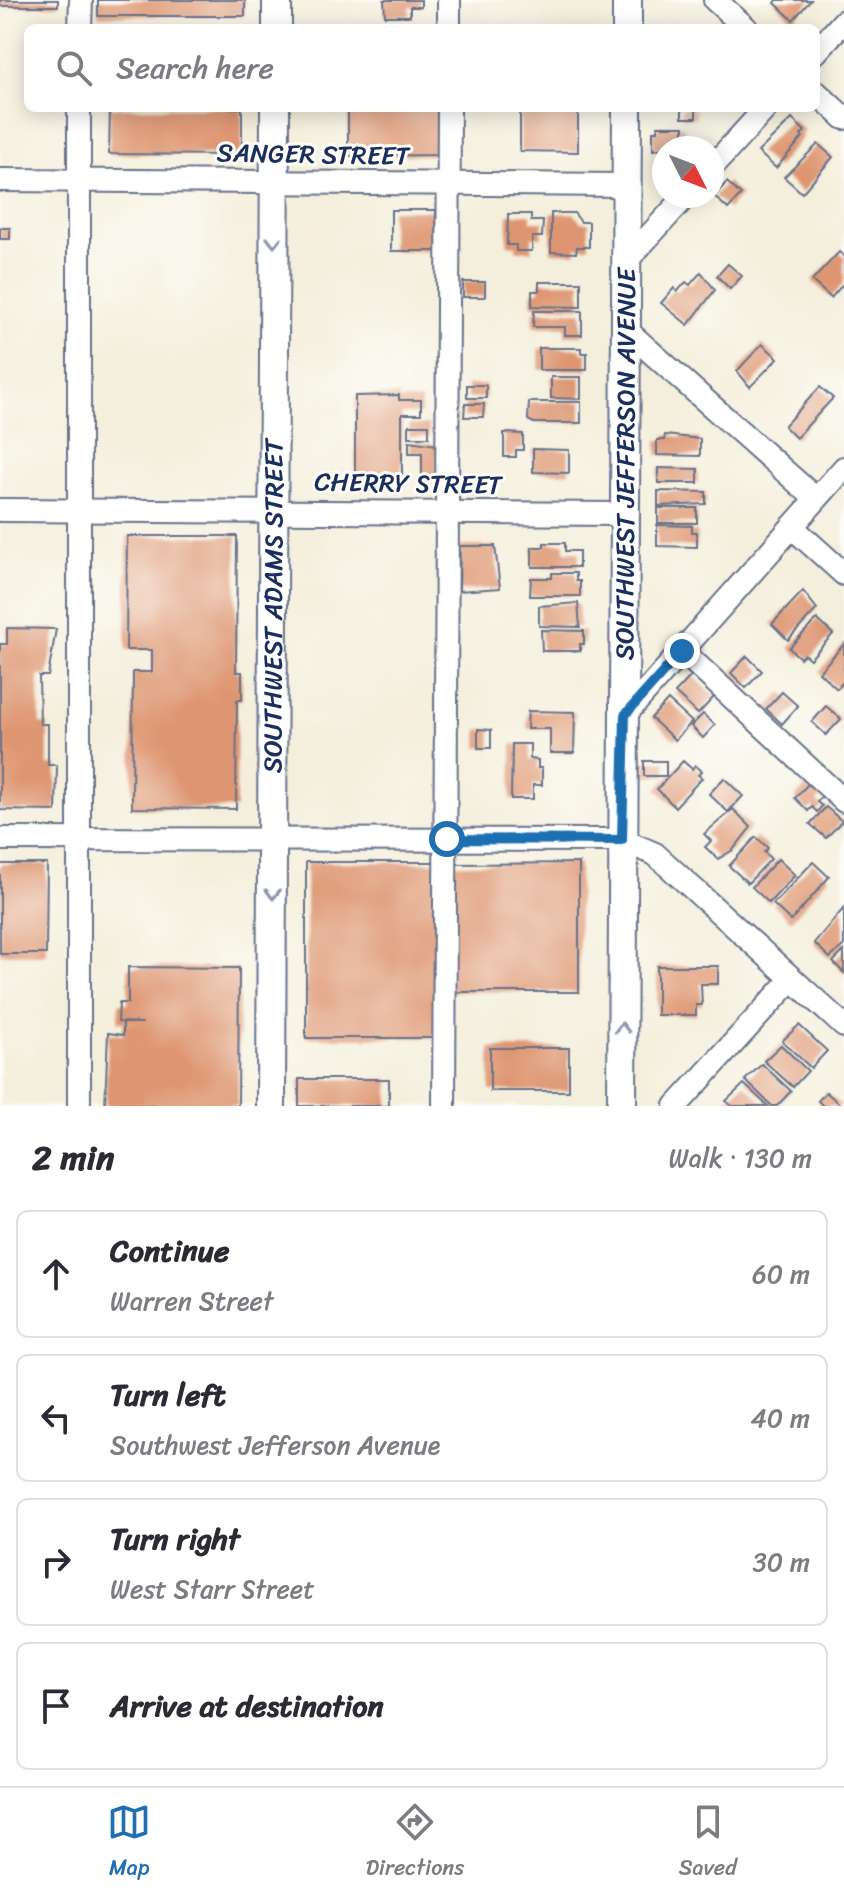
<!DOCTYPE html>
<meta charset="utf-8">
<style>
:root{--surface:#fff;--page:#f2f2f3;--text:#2b2b33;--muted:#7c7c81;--line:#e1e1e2;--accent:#1f6fb2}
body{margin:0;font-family:Sriracha,sans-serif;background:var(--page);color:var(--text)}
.compass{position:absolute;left:652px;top:136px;width:72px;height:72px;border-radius:50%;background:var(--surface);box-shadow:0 4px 20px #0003;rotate:132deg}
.stop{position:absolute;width:24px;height:24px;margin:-18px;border:6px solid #1f6fb2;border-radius:50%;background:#fff}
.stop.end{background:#1f6fb2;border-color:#fff;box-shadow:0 2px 8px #0008}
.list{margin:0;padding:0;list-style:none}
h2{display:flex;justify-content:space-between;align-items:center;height:104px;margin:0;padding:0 32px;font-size:34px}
h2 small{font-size:26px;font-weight:400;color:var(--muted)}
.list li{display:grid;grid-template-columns:52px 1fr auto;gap:24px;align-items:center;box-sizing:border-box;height:128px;margin:0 16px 16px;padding:0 16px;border:2px solid var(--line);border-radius:12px}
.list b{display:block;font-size:30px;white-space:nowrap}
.list p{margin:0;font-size:26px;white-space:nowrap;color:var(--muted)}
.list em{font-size:26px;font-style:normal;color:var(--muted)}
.icon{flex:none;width:44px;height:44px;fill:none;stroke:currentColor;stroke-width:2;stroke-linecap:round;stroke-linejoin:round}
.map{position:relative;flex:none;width:844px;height:1106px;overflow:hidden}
.search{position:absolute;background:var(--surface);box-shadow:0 4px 20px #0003;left:24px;right:24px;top:24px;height:88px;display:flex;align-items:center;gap:20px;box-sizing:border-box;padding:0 28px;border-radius:12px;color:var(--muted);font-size:30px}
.sheet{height:680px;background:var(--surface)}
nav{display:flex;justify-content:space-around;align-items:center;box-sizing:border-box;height:112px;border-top:2px solid var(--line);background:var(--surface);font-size:22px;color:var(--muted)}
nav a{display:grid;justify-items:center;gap:4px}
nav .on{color:var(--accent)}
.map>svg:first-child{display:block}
</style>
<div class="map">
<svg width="844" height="1106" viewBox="0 0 844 1106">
<rect width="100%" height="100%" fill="#fdfcf7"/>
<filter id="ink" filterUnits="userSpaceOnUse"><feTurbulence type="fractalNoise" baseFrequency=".0125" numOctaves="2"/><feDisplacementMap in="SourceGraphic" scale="16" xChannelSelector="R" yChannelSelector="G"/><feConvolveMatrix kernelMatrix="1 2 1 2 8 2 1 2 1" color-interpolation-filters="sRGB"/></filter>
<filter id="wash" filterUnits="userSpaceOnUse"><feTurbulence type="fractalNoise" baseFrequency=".006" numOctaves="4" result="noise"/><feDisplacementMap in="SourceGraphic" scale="32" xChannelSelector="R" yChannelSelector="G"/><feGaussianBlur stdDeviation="1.8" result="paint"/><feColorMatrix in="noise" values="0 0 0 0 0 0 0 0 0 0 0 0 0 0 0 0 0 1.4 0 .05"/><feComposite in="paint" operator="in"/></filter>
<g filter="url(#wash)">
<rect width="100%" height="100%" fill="#f4efdc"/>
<g id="blocks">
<!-- building -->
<g fill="#de9672">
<rect x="0" y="0" width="58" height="6"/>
<rect x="98" y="0" width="147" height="16"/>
<polygon points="384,0 421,0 421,7 410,7 410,16 385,16"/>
<polygon points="777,0 811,0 793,20 775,3"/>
<polygon points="110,108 242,108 242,155 109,154"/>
<polygon points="348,108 439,108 439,155 348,156"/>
<polygon points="520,108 578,108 578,152 520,151"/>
<rect x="682" y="108" width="14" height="10"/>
<polygon points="792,119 805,131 801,135 803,137 776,168 758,152"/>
<polygon points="658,126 684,126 684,145 653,150 653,131 658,131"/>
<polygon points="818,144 833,157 802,193 784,177"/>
<polygon points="727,182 741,195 728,209 714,196"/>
<polygon points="391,210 436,210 437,251 391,251"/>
<polygon points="551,213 574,213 581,222 589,222 589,247 577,247 576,253 551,252"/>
<polygon points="508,214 531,214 531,221 543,221 542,237 532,237 532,251 516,251 516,245 507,245"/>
<rect x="0" y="228" width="10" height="11"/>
<polygon points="839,252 844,256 844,283 831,298 812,281"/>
<polygon points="728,264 742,276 730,289 717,276"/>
<polygon points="701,272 715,290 688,325 661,303 674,288 677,292 686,282 690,285"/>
<rect x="463" y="282" width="22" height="15"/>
<polygon points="539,282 581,282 581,307 532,306 532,291 539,291"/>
<polygon points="534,311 582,311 582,335 565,335 565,327 533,327"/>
<polygon points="762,344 778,358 750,387 737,371"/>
<polygon points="539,348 581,348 581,353 587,353 587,370 539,370"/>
<polygon points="551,377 581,377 581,399 551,398"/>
<rect x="467" y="385" width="19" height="13"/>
<polygon points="820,387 833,398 796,438 784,426"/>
<polygon points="399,395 399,400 421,400 421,414 402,414 402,482 355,482 355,396"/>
<polygon points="529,402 581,402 581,423 534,423 528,420"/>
<polygon points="465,404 484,404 483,417 464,417"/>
<rect x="409" y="425" width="20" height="12"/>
<polygon points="504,433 523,434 523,450 516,450 516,457 504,457"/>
<polygon points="665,435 700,439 700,456 657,455 657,440 664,440"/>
<polygon points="409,441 437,445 437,480 422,480 422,453 409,453"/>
<polygon points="533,449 569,450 569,473 533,472"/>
<polygon points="658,468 698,469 698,483 658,483"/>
<polygon points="658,491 706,492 706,504 658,506"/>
<rect x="658" y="508" width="39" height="15"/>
<polygon points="657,525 692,526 692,532 697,532 697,547 657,546"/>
<polygon points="127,536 237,536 236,672 242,672 242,700 237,700 236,809 132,808 133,672 152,672 152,650 126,650"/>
<polygon points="544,543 565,543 565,551 579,551 579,567 532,567 532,547 544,547"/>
<polygon points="460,546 495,546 500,588 459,591"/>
<polygon points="552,573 576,573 576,581 580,581 580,596 530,596 531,578 552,578"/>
<polygon points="803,591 817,609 788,640 772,624"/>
<polygon points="578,603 580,627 539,626 539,606"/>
<polygon points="817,619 833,634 810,659 804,654 800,658 789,648"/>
<polygon points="7,628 56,629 48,676 39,676 40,724 48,724 48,765 57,765 56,811 0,810 0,644 7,644"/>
<polygon points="541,630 584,631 584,644 580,644 580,651 542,651"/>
<polygon points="844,644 844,681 837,689 819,672"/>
<polygon points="747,656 762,671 746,688 731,673"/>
<polygon points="692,675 715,696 698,714 675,693"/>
<polygon points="782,692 798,706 782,724 766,709"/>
<polygon points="668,700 692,722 675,740 651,718"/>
<polygon points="826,706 841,719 826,735 812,722"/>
<polygon points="528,711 575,712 574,753 550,753 550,729 527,729"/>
<polygon points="703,714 715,725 703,738 691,726"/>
<polygon points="478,729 491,730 491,748 478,748"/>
<polygon points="512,744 530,744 530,759 538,760 538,768 542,768 542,785 533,785 533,799 511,799"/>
<rect x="644" y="761" width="22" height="15"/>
<polygon points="683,761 692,769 695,765 702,771 698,775 702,778 675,807 657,789"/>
<polygon points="724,778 743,796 728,812 709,794"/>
<polygon points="809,783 822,796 817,802 822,806 817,812 812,807 808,811 795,798"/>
<polygon points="826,807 842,821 826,838 810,824"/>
<polygon points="733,809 751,827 733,850 718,859 705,847 711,841 704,834"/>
<polygon points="756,837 768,848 764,852 771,859 748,883 729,866"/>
<polygon points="778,859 795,875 769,903 752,887"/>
<rect x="306" y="862" width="130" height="176"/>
<polygon points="813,862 829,877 791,921 773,904"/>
<polygon points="579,863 579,992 451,992 451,864"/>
<polygon points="0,864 47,864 46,954 0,954"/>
<polygon points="844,908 844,945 830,958 814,943"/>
<polygon points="844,951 844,973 833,962"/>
<polygon points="657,966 718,966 718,984 701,984 702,1005 696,1005 696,1015 657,1015"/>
<polygon points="128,967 239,968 238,1106 105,1106 108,1033 123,1035 123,1023 143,1023 118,1022 119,1003 128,1003"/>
<polygon points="799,1025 827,1051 811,1068 782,1041"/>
<polygon points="781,1045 808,1071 793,1087 764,1061"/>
<rect x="490" y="1048" width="79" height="43"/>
<polygon points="762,1064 791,1091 777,1106 772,1106 745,1080"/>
<rect x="299" y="1079" width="90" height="27"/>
<polygon points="744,1084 768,1106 732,1106 726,1101"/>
<polygon points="826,1092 842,1106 823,1106 818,1101"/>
</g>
</g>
</g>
<g filter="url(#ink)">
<use href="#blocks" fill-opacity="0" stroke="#67728a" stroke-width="2"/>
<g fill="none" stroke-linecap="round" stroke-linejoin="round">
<defs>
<g id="minor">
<polyline points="449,0 449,28"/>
<polyline points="715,0 746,28"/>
<polyline points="80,28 81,0"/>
<polyline points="816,52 844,21"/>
<polyline points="816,92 844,118"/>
<polyline points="712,167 766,108"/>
<polyline points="0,180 626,185"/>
<polyline points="627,260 686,196"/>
<polyline points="625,329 816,499"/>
<polyline points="0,510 623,514"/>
<polyline points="792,527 844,574"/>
<polyline points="682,651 844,801"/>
<polyline points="625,715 844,468"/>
<polyline points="0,839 622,840 655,854 844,1026"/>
<polyline points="79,1106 79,108"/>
<polyline points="444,1106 449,108"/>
<polyline points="676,1106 792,979"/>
</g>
<g id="major">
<polyline points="277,28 277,0"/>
<polyline points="627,28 627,0"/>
<path id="s1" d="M271,1106L275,108"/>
<path id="s2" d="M622,1106L627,108"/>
</g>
</defs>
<!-- minor casing -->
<use href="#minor" stroke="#67728a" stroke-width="26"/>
<!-- major casing -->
<use href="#major" stroke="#67728a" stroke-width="32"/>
<!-- minor -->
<use href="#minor" stroke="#fff" stroke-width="22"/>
<!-- major -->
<use href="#major" stroke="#fff" stroke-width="28"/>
</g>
<!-- one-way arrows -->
<defs><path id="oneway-chevron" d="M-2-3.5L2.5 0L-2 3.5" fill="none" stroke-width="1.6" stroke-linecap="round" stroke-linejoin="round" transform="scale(2)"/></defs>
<g stroke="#8d97ae">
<use href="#oneway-chevron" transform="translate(274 242) rotate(90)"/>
<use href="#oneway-chevron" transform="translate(273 894) rotate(91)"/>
<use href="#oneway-chevron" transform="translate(622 1028) rotate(-90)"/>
</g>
</g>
<g fill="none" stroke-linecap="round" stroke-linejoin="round" filter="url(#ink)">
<!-- route -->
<polyline stroke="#1f6fb2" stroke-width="10" points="447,839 622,840 625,715 682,651"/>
</g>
<g text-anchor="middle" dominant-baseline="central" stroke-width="6" stroke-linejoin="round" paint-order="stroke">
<!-- street labels -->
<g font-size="26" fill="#1b2f5e" stroke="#fdfcf7">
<text transform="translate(313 154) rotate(1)">SANGER STREET</text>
<text stroke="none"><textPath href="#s2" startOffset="642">SOUTHWEST JEFFERSON AVENUE</textPath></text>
<text transform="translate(408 483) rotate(1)">CHERRY STREET</text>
<text stroke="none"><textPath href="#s1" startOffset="500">SOUTHWEST ADAMS STREET</textPath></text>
</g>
</g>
</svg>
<svg class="compass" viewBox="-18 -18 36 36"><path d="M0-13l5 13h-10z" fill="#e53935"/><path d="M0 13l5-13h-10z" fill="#7c7c81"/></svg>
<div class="stop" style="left:447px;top:839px"></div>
<div class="stop end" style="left:682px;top:651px"></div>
<div class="search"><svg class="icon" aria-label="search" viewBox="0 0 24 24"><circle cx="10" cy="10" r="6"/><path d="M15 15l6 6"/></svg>Search here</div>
</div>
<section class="sheet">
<h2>2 min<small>Walk · 130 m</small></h2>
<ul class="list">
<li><svg class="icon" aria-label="ahead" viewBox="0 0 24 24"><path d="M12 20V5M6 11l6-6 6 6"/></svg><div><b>Continue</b><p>Warren Street</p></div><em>60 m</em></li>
<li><svg class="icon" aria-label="left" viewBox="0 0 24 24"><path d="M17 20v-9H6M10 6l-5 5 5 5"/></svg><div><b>Turn left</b><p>Southwest Jefferson Avenue</p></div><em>40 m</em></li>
<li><svg class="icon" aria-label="right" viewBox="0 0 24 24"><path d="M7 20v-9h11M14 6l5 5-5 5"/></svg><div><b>Turn right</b><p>West Starr Street</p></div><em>30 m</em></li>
<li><svg class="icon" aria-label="arrive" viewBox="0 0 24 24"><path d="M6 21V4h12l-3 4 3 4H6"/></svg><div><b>Arrive at destination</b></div></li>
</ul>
</section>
<nav>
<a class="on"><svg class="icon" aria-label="map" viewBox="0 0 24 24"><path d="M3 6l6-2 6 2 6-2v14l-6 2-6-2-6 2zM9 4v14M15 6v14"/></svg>Map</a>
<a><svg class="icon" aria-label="directions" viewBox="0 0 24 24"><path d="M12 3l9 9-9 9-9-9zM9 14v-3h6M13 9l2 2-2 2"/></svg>Directions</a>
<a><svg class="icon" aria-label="saved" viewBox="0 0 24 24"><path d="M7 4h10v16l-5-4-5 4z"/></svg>Saved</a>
</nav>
